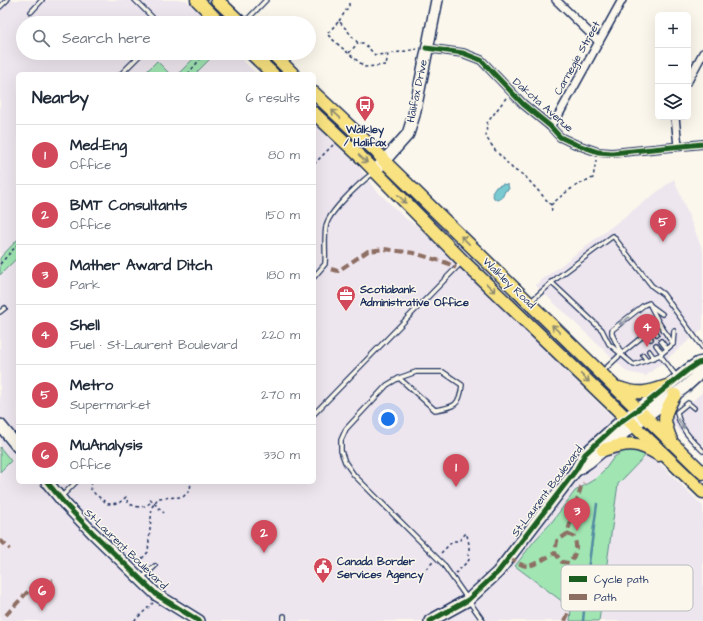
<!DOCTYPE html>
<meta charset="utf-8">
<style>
:root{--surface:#fff;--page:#f6f6f7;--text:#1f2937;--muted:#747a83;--line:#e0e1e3;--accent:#d1495b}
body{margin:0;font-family:"Architects Daughter",sans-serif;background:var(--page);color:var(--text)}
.controls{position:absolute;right:12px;top:12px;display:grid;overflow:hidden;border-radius:6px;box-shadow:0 4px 16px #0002}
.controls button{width:36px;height:36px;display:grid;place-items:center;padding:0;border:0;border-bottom:1px solid var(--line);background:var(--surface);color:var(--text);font:20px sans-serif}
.you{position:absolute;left:388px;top:419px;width:14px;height:14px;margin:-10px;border:3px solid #fff;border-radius:50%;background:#1a73e8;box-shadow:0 0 0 6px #1a73e833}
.badge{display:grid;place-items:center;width:26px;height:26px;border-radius:50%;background:var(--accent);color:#fff;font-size:13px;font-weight:700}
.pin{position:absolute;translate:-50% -33px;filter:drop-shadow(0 1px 2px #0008)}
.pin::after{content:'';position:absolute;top:21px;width:14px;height:12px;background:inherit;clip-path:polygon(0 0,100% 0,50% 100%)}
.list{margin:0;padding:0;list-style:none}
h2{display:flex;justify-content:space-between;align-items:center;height:52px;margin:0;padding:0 16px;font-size:17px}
h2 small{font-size:13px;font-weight:400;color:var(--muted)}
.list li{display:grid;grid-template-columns:26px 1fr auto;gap:12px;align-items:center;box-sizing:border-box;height:60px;padding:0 16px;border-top:1px solid var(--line)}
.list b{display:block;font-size:15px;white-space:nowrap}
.list p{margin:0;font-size:13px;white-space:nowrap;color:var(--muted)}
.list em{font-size:13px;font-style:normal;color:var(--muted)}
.icon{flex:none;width:22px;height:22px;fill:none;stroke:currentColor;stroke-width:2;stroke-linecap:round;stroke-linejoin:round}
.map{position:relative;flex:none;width:703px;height:621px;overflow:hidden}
.search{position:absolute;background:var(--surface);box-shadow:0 4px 16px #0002;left:16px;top:16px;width:300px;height:44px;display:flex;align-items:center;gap:10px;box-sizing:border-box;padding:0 14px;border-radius:22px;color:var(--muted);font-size:15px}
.panel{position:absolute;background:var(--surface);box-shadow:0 4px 16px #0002;left:16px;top:72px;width:300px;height:412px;border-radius:6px}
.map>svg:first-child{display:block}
</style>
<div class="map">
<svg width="703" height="621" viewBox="0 0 703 621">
<rect width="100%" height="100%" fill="#fbf7ec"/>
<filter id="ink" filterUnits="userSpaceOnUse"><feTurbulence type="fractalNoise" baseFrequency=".025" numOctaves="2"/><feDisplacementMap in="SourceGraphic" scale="8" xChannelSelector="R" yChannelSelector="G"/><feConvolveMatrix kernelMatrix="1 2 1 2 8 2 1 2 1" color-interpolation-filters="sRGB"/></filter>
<g filter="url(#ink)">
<!-- built -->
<g fill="#eee6ee">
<polygon points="0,0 186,0 210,23 23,23 23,53 235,53 257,74 18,74 18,482 314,482 314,124 359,167 374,188 405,218 417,226 465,272 703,506 703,621 0,621"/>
<polygon points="674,179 703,251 703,329 646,376 627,372 535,285"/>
<polygon points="703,392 703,456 669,420"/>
</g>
<!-- green -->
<g fill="#a0e5b2" stroke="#5e8a88">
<polygon points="199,53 216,53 195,74 178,74"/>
<polygon points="157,61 170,74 144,74"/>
<polygon points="18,239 18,257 0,275 0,258"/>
<polygon points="0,447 11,461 0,472"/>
<polygon points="626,450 638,451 646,455 618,484 599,621 570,621 571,608 515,566 535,540 551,523 575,491 595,479 606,468 614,457"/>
</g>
<!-- water -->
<polygon fill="#78c9d0" stroke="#538ba2" points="503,184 508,185 509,189 505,191 502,198 497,200 494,198 492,193 496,187"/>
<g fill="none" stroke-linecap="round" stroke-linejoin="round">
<!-- stream -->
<polyline stroke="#538ba2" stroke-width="2.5" points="583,621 588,570 597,504"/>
<defs>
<g id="lane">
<polyline points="135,0 158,23"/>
<polyline points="0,7 7,0"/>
<polyline points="31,12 42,0"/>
<polyline points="244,23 266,0"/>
<polyline points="121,74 142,53"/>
<path d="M314,277L325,264C326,252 324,239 326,227C327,213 361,182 373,173"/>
<polyline points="551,282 602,330 609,344 621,354"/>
<polyline points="530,302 557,278 613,236 652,286 663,294 703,348"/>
<polyline points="651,306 662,314"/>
<polyline points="0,312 5,308"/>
<polyline points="652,328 657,334"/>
<polyline points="647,333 651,339"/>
<polyline points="661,341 667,349"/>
<polyline points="673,344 674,331"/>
<polyline points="656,345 662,353"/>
<polyline points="649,351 654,358"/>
<polyline points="621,353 612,334 612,330 644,305 649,303 659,323"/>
<polyline points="621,354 659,323 673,344 660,355"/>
<polyline points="643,355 647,360"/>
<polyline points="603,371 621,354 634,365 660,355 677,377"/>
<path d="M399,378L435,410C454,407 460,406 462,385L443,372H416L399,378L387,385L346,429L341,440V451L345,462L354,475L443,564L483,621"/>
<path d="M694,408L688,403L677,412C679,428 692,440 703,451"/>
<polyline points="314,414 461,263"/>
<polyline points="61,497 76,482"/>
<polyline points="142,578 155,566"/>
<polyline points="284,621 284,616"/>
</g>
<g id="street">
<polyline points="556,0 599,42"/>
<polyline points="426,48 463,53 481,60 523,104 550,126 560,137 575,144 598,152 612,153 703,144"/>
<polyline points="688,81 703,53"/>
<polyline points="675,117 678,146"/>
<polyline points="550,126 558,116 622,0"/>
</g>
<g id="secondary">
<polyline points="375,171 408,134 414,115 437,0"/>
<polyline points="0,425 18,447"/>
<polyline points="577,470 589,462 626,431 685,387 695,378 703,369"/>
<polyline points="47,482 65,504 93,533 157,595 199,621"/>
<polyline points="430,621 468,600 498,572 576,470 585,454 619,423 648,402 689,369 698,363 703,362"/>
</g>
<g id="primary">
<polyline points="197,0 220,23"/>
<polyline points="217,0 241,23"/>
<polyline points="251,53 273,74"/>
<polyline points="272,53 293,74"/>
<polyline points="314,93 377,152 384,161 703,473"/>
<polyline points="314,113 366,162 463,261 703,492"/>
<path d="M619,388C639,395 647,393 667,386"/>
<path d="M671,440C662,418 663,415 675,395"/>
<path d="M603,450C628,442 637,441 659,455"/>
</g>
</defs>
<!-- lane casing -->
<use href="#lane" stroke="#1b2f5e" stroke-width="6"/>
<!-- street casing -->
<use href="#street" stroke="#1b2f5e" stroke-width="10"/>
<!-- secondary casing -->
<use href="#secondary" stroke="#1b2f5e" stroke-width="14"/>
<!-- primary casing -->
<use href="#primary" stroke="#1b2f5e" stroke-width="15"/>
<!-- path -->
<g stroke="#1b2f5e" stroke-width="1.5" stroke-dasharray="3 3" stroke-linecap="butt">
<polyline points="339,21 349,6 349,0"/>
<polyline points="349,53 358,43"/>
<path d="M388,54L386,65L365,67C352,56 339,46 327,34L339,21L358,43H364L375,55L388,54L417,49"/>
<polyline points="188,74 205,53"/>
<polyline points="506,98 487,123 486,137 495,150 514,170 524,175 551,205"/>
<polyline points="314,164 333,145"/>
<path d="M552,211L551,205C564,193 576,184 593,178L596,160"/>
<polyline points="0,264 18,244"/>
<path d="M92,482L90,488L95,494L108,504L119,503L126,497L128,503C137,508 144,509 152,501"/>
<polyline points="150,499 164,513"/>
<path d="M441,553L453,541H459L466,533C469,540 470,549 468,556L469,560L456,573"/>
<polyline points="138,563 148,552 152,507 158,498 183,497 190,490 191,482"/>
<polyline points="422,573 433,562"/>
<polyline points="134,621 153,603"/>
</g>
<!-- lane -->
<use href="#lane" stroke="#fbf7ec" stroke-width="3.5"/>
<!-- street -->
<use href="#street" stroke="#fbf7ec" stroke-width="7"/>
<!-- secondary -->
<use href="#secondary" stroke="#fbf7ec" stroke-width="11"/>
<!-- primary -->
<use href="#primary" stroke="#f8e281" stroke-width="12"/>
<!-- quiet -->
<g stroke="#8d6e63" stroke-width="4" stroke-dasharray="8 4" stroke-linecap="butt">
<polyline points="331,269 338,271 368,251 384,249 414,253 447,263 456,268"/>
<path d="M567,534L574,537C578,546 576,556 569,563L562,562L555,553L557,541L567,534L581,487L584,483"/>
<polyline points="0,540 10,549"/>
<path d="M509,557C514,560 520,565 526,566C532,567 549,556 555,553"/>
<polyline points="6,615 35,584 53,580"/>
<polyline points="565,621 572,604 574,592 569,563"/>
</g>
<defs>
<g id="cycleway">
<polyline points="426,48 463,53 481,60 523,104 550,126 560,137 575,144 598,152 612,153 703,144"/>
<polyline points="47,482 65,504 93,533 157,595 199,621"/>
<polyline points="430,621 468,600 498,572 576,470 585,454 619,423 648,402 689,369 698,363 703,362"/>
</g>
</defs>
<!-- cycleway casing -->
<use href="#cycleway" stroke="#fbf7ec" stroke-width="8"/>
<!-- cycleway -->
<use href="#cycleway" stroke="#1b5e20" stroke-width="5"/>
</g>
<!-- one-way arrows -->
<defs><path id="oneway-shaft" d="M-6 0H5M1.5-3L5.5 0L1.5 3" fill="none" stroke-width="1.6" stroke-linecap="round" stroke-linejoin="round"/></defs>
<g stroke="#8a8870">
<use href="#oneway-shaft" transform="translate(336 114) rotate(-137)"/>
<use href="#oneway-shaft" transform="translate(363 159) rotate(43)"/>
<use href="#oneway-shaft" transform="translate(402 199) rotate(45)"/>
<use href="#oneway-shaft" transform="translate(465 240) rotate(-136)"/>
<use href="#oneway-shaft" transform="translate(491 288) rotate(44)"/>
<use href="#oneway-shaft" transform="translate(556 329) rotate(-135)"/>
<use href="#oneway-shaft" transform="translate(585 378) rotate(44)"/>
</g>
<g stroke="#8b93a5">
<use href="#oneway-shaft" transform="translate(624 321) rotate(142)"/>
<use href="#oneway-shaft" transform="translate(681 424) rotate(61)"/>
</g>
</g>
<!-- icons -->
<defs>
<symbol id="bus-pin" viewBox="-11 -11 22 30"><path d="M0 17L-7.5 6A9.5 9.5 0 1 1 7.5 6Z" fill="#d1495b" stroke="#fbf7ec"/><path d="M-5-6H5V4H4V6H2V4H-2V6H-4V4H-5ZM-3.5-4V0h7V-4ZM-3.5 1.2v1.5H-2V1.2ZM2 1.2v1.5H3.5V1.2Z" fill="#fff"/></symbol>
<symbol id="office-pin" viewBox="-11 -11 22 30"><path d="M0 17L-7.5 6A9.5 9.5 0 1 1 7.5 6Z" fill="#d1495b" stroke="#fbf7ec"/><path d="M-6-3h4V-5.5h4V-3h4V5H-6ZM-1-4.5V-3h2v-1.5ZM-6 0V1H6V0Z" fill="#fff"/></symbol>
<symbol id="civic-pin" viewBox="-11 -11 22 30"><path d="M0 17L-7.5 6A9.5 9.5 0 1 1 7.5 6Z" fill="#d1495b" stroke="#fbf7ec"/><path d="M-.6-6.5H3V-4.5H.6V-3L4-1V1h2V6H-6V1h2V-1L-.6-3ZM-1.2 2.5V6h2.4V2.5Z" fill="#fff"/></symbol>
</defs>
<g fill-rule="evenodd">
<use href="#bus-pin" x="354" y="94" width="22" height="30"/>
<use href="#office-pin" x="335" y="284" width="22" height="30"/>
<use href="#civic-pin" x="312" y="556" width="22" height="30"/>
</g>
<g text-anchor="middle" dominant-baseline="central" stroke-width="3" stroke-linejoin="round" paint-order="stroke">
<!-- street labels -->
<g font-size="11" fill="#1b2f5e" stroke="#fbf7ec">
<text transform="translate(577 58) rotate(-61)">Carnegie Street</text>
<text transform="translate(417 91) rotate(-78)">Halifax Drive</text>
<text transform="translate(543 105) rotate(41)">Dakota Avenue</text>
<text transform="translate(509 283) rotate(44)">Walkley Road</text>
<text transform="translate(547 491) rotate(-53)">St-Laurent Boulevard</text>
<text transform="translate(126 549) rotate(44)">St-Laurent Boulevard</text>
</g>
<!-- poi labels -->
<g font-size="11" font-weight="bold" fill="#1b2f5e" stroke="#fbf7ec" text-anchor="start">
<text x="365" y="129" text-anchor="middle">Walkley<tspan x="365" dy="13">/ Halifax</tspan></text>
<text x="360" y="289">Scotiabank<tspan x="360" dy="13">Administrative Office</tspan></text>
<text x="337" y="561">Canada Border<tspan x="337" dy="13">Services Agency</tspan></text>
</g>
</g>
<!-- legend -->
<rect x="561" y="565" width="132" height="46" rx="6" fill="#fbf7ec" stroke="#b8bbc1" stroke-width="1"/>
<rect x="569" y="576" width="18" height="6" fill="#1b5e20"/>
<rect x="569" y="594" width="18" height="6" fill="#8d6e63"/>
<g font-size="11" fill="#1b2f5e">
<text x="594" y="583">Cycle path</text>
<text x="594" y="601">Path</text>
</g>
</svg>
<div class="controls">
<button>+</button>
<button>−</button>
<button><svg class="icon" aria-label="layers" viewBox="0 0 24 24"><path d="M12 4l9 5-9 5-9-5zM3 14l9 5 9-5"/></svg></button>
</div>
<div class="you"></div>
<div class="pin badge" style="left:456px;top:487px">1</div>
<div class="pin badge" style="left:264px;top:553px">2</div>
<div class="pin badge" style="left:577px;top:531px">3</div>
<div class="pin badge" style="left:647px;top:347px">4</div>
<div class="pin badge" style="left:663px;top:242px">5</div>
<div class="pin badge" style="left:42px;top:611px">6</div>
<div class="search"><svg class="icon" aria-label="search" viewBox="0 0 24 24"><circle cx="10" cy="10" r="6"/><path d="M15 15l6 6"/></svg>Search here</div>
<section class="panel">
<h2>Nearby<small>6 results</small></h2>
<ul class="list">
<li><span class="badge">1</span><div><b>Med-Eng</b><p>Office</p></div><em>80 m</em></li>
<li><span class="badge">2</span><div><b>BMT Consultants</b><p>Office</p></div><em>150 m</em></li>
<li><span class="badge">3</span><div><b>Mather Award Ditch</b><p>Park</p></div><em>180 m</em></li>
<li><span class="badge">4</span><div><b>Shell</b><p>Fuel · St-Laurent Boulevard</p></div><em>220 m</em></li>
<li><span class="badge">5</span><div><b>Metro</b><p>Supermarket</p></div><em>270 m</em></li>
<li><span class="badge">6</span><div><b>MuAnalysis</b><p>Office</p></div><em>330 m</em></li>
</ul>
</section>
</div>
